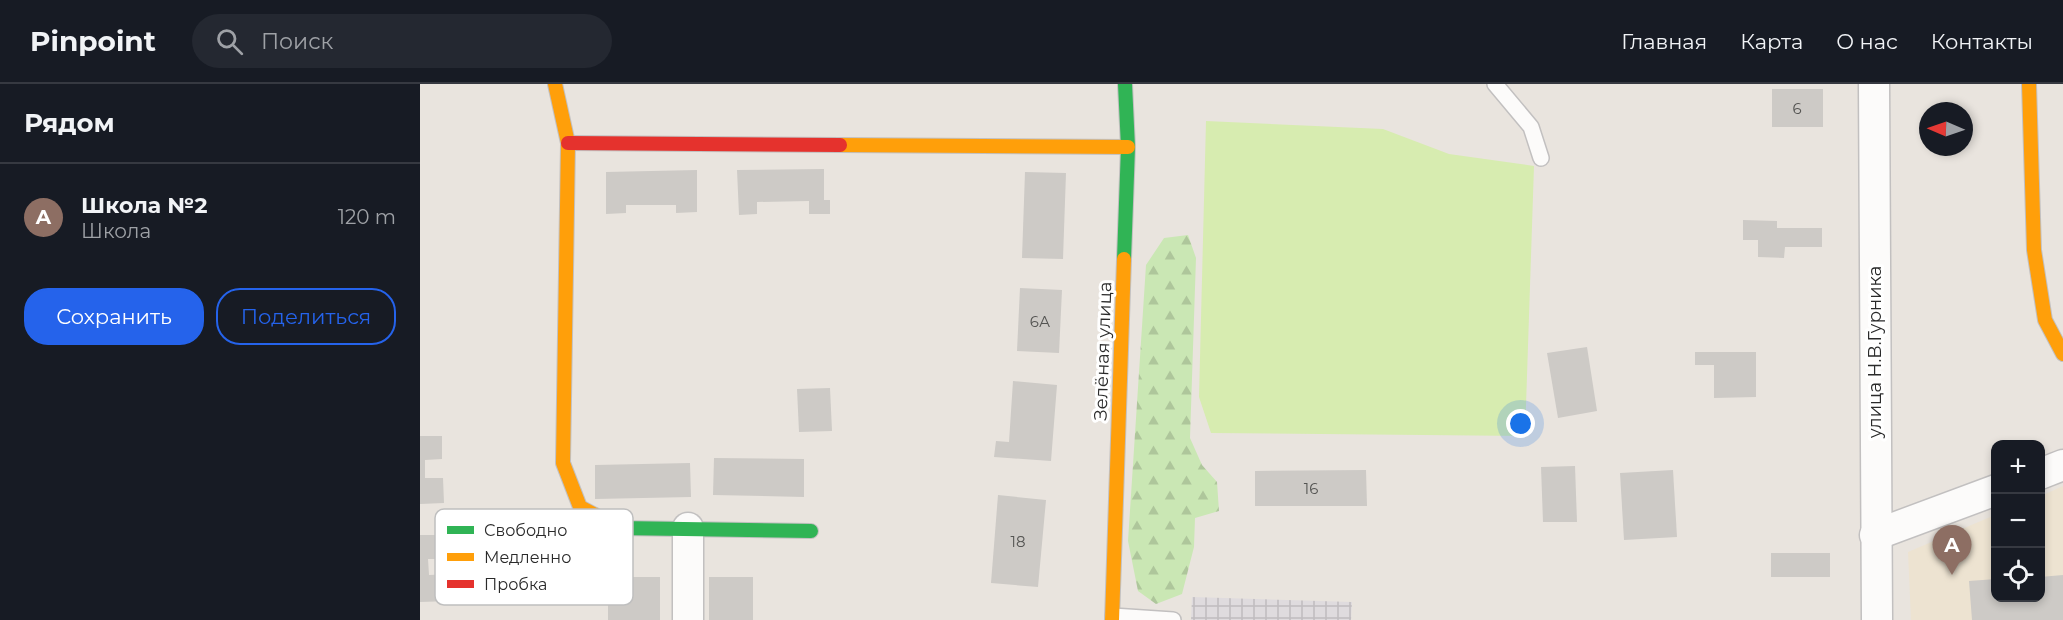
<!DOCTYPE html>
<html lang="ru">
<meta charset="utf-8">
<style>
:root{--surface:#171b24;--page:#242831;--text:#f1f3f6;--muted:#9ea1a6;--line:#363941;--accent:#2563eb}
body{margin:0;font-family:Montserrat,sans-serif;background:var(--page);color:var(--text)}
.controls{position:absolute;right:18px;bottom:18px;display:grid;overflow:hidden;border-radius:12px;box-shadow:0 3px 9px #0003}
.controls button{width:54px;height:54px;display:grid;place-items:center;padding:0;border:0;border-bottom:2px solid var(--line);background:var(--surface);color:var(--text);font:30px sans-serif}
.compass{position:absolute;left:1499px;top:18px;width:54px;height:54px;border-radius:50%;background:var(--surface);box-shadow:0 3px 9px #0003;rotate:272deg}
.you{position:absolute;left:1101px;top:340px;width:21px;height:21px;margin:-15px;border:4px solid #fff;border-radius:50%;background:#1a73e8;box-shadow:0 0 0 9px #1a73e833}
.badge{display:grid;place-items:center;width:39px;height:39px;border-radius:50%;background:var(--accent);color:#fff;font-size:20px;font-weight:700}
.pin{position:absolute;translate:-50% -50px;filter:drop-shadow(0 2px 3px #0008)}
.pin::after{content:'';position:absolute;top:32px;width:21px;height:18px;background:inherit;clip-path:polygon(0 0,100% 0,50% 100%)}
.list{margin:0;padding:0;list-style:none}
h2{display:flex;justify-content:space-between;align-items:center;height:78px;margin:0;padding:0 24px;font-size:26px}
h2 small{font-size:20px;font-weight:400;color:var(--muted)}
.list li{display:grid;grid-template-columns:39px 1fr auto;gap:18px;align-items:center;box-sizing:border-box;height:108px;padding:0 24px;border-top:2px solid var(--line)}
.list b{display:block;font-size:22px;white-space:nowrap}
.list p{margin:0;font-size:20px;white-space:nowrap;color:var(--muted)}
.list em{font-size:20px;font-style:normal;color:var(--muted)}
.actions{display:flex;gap:12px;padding:18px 24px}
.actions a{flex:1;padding:14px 0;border:2px solid var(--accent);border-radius:24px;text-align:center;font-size:21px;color:var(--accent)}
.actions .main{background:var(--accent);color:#fff}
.icon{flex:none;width:33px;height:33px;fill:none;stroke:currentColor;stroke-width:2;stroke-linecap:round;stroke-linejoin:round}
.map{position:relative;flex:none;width:1643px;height:536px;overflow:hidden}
header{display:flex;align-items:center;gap:36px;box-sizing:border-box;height:84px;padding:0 30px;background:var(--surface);border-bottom:2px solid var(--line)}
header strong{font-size:28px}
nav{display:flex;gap:33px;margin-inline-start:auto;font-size:21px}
.search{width:420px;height:54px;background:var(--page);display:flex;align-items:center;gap:15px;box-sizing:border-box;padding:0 21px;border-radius:33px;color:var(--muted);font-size:22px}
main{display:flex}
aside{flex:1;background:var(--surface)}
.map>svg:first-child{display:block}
</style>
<header>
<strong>Pinpoint</strong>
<div class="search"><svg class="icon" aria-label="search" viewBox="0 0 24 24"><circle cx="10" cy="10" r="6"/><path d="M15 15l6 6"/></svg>Поиск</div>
<nav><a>Главная</a><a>Карта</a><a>О нас</a><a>Контакты</a></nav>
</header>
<main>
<aside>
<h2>Рядом<small></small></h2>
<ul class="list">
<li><span class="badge" style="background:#8d6e63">A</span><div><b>Школа №2</b><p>Школа</p></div><em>120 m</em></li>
</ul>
<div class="actions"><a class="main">Сохранить</a><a>Поделиться</a></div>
</aside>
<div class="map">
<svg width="1643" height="536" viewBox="0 0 1643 536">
<defs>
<pattern id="industrial-grid" width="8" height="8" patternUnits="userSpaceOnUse" patternTransform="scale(1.5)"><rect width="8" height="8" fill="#dfdbde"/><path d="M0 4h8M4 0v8" fill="none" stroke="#c0bcbf"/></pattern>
<pattern id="forest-firs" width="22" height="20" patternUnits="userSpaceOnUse" patternTransform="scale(1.5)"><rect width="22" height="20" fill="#cae7b4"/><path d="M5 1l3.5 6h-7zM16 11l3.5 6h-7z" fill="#aec69b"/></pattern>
</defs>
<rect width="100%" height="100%" fill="#e9e4de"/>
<!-- industrial -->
<polygon fill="url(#industrial-grid)" points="772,513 932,518 931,536 771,536"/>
<!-- education -->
<polygon fill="#ede3d1" points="1643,402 1643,536 1491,536 1488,468 1575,431 1576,514 1620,514 1621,412"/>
<!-- forest -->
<polygon fill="url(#forest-firs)" points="768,151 776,174 770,354 782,381 797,398 799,427 775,434 774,463 762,510 736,520 718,507 708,457 726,181 744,154"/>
<!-- pitch -->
<polygon fill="#d7ecb0" points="786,37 963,45 1029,70 1114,82 1105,352 791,349 779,313"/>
<!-- building -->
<g fill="#cdcac6">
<rect x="1352" y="5" width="51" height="38"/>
<polygon points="404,85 404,116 410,116 410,130 389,130 389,117 337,118 337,130 319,131 317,86"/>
<polygon points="277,86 277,128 256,129 256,121 206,121 206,129 186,130 186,88"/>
<polygon points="605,88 646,89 643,175 602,174"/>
<polygon points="1323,136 1357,137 1357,144 1402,144 1402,163 1365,163 1364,174 1338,173 1338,156 1323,156"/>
<polygon points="600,204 642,206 639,269 597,267"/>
<polygon points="1167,263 1177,327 1138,334 1127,269"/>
<polygon points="1275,268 1336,268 1336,313 1294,314 1294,281 1275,281"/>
<polygon points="593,297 637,301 631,377 574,373 576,357 589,358"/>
<polygon points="410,304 412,347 379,348 377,305"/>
<polygon points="0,352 22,352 22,375 5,376 5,394 23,394 24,419 0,420"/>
<polygon points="294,374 384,375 384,413 293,411"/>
<polygon points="270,379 271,413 175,415 175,381"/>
<polygon points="1155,382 1157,438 1123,438 1121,383"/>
<polygon points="946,386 947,422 835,422 835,387"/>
<polygon points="1253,386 1257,453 1204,456 1200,389"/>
<polygon points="578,411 626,416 618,503 571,499"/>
<polygon points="0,451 31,451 32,475 8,475 9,491 32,490 32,517 0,518"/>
<rect x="1351" y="469" width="59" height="24"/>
<polygon points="1643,491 1643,536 1552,536 1549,497 1576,495 1576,514 1620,514 1620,493"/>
<rect x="188" y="493" width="52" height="43"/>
<rect x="289" y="493" width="44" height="43"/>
</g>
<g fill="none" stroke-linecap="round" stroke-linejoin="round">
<defs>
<g id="lane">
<polyline points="1075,0 1111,43 1121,74"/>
<polyline points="693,532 753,536"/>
</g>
<g id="street">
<polyline points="1454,0 1457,536"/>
<polyline points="1620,390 1643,381"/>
<polyline points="1455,451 1576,406"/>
<polyline points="268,536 268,444"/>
</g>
<g id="fast">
<polyline points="704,175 708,63 705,0"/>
<polyline points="175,431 199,444 391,447"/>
</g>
<g id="slow">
<polyline points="135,0 148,59 143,379 160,423 175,431"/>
<polyline points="1609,0 1614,166 1625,236 1643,270"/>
<polyline points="420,61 708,63"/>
<polyline points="692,536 704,175"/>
</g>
<polyline id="jam" points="148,59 420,61"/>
</defs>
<!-- lane casing -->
<use href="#lane" stroke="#c2c0c0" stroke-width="18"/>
<!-- street casing -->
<use href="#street" stroke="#c2c0c0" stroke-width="33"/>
<!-- fast casing -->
<use href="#fast" stroke="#c2c0c0" stroke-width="16"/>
<!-- slow casing -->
<use href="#slow" stroke="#c2c0c0" stroke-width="16"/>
<!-- jam casing -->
<use href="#jam" stroke="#c2c0c0" stroke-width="16"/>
<!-- lane -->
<use href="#lane" stroke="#fcfbfa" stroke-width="15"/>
<!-- street -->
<use href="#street" stroke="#fcfbfa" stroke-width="30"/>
<!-- fast -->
<use href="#fast" stroke="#30b455" stroke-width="14"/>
<!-- slow -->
<use href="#slow" stroke="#ff9f0a" stroke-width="14"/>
<!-- jam -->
<use href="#jam" stroke="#e5322d" stroke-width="14"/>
</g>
<g text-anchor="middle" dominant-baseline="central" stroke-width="6" stroke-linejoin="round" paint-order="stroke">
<!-- number labels -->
<g font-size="15" fill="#545452">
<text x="1377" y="24">6</text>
<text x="620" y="237">6А</text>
<text x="891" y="404">16</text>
<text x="598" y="457">18</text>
</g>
<!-- street labels -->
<g font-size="18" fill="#2a2a2a" stroke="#fff">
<text transform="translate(683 267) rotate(-88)">Зелёная улица</text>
<text transform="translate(1455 268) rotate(-90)">улица Н.В.Гурника</text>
</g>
</g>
<!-- legend -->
<rect x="15" y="425" width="198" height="96" rx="9" fill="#fff" stroke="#bfbfbf" stroke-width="1.5"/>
<rect x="27" y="442" width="27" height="8" fill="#30b455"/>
<rect x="27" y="469" width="27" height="8" fill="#ff9f0a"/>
<rect x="27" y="496" width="27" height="8" fill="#e5322d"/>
<g font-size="16" fill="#2a2a2a">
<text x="64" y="452">Свободно</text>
<text x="64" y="479">Медленно</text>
<text x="64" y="506">Пробка</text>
</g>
</svg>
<div class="controls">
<button>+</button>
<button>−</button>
<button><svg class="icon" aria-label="locate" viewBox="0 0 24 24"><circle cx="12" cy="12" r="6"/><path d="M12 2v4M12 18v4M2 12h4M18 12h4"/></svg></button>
</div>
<svg class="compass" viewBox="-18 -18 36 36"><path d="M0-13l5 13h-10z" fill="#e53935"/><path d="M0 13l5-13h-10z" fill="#9ea1a6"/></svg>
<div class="you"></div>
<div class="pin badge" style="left:1532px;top:491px;background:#8d6e63">A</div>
</div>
</main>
